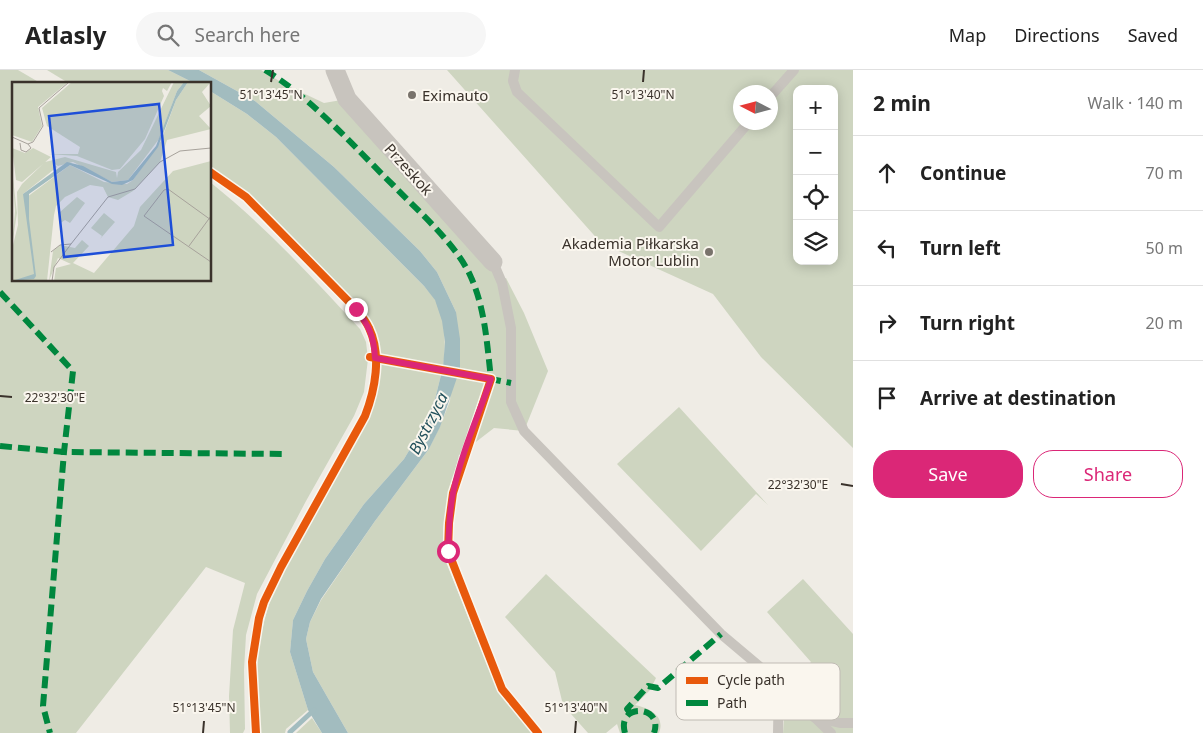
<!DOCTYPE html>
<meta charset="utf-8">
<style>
:root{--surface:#fff;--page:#f6f6f6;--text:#222;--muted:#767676;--line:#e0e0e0;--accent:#db2777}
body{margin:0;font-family:"Noto Sans",sans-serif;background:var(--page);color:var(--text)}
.controls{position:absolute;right:15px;top:15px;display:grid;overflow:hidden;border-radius:10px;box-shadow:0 2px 12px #0003}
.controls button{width:45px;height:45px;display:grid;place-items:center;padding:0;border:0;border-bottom:1px solid var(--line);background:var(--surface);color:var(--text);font:25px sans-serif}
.compass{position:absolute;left:733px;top:15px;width:45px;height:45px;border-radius:50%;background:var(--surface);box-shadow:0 2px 12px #0003;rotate:276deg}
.stop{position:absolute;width:15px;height:15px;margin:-11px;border:4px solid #db2777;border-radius:50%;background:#fff}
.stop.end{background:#db2777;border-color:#fff;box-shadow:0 1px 5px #0008}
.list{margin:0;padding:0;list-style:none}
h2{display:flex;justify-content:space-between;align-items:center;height:65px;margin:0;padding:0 20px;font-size:21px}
h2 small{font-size:16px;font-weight:400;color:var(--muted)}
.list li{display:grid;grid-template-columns:32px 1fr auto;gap:15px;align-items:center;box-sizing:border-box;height:75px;padding:0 20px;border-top:1px solid var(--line)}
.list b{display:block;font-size:19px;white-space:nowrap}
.list em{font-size:16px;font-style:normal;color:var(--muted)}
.actions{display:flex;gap:10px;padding:15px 20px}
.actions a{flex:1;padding:11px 0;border:1px solid var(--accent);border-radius:20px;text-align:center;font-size:18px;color:var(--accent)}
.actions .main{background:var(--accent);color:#fff}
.icon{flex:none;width:28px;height:28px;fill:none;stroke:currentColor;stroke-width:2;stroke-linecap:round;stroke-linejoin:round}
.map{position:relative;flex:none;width:853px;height:663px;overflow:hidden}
header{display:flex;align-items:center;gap:30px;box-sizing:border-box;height:70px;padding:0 25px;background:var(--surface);border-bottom:1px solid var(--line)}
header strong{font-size:24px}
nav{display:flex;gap:28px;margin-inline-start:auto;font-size:18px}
.search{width:350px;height:45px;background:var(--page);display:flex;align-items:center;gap:12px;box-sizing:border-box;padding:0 18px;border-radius:28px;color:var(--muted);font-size:19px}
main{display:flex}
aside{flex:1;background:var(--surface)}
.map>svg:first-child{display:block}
</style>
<header>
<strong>Atlasly</strong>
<div class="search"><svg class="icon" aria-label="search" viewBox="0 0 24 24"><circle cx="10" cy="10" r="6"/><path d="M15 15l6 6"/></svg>Search here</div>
<nav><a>Map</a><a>Directions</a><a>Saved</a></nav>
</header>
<main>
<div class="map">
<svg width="853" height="663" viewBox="0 0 853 663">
<rect width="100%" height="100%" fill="#efece5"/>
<!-- green -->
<g fill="#ced5c0" fill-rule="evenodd">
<path d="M0,0H18L42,14H14V210H210V112C265,156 312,207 360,259L366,272L368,289L364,322L354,346L306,431L257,524L246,565L244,600L245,659L243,663H230L229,626L233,560L245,513L206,497L76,663H0Z"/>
<polygon points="47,0 168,0 196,14 70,14"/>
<polygon points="199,0 261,0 286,15 324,33 347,29 499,209 506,208 524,243 548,301 524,361 494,358 459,385 449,425 443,459 444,487 498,622 533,663 348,663 313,602 306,569 310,552 321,530 375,451 429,379 440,356 450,331 456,242 437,202 420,181 334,97 255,31"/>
<path d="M447,0H853V378L761,287L713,224L601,173ZM797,19H834V191H797ZM740,22H770V52H740Z"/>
<path d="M210,21L247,44L276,67L424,216C428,221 433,226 436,231C446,252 446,275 443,297L387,287L380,284L379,276L369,248L261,135L210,97Z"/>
<path d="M385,292L442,301L435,329L422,359L404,389L364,434L325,489L307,521L293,550L290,582L308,640L286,659L285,663H259C256,650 257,637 256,624C256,587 261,554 274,520L367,348L375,329L379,295Z"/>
<polygon points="679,337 768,435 756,424 701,481 617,394"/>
<path d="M546,504L656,608L650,620L635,635C648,638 666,645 659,663H620L617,654L606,663H588L563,635L555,602L505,547Z"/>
<polygon points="803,509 853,564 853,663 783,663 786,620 811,592 767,542"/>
<polygon points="312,648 322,663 296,663"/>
</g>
<!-- water -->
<polygon fill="#a2bcbf" points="168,0 199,0 255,31 334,97 420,181 437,202 456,242 460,269 460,299 440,357 429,379 375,451 321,529 310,552 306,569 313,602 348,663 322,663 308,640 290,582 293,550 307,521 325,489 364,434 404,389 422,359 435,329 443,297 445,272 442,251 435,230 424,216 276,67 247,44 210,21 210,14 196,14"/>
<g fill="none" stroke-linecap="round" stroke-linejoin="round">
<!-- stream -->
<polyline stroke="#a2bcbf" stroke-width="5" points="290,662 314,640"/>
<!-- service -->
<g stroke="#c8c4be" stroke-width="10">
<polyline points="515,0 513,11 517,22 659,157 749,52"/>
<polyline points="770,27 794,0"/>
<polyline points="493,192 502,213 511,258 511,332 524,361 721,564 779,613"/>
<polyline points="814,647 840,653 853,653"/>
<polyline points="778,663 779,613 831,663"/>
</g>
<!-- minor -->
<polyline stroke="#c8c4be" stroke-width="19" points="335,0 347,29 493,192"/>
<!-- quiet -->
<g stroke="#00873e" stroke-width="6" stroke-dasharray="12 6" stroke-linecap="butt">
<path d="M265,0C313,29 354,77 394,116C419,142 455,173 470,205C485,237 487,274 491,309L511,313"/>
<polyline points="0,222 73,301 64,382 43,636 50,663"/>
<polyline points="0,376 64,382 286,384"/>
<polyline points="630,643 627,639 648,616 658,618 721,564"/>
<path d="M625,663C616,632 664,635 654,663"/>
</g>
<defs>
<g id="cycleway">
<path d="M210,102L246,127L356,239C361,245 366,251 369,258C382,285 375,320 365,346L281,497L264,532L259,548L252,592L256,663"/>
<polyline points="370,287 491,309 453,423 449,453 448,481 502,619 538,663"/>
</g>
</defs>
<!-- cycleway casing -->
<use href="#cycleway" stroke="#faf6ee" stroke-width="11"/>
<!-- cycleway -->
<use href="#cycleway" stroke="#e8590c" stroke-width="8"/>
</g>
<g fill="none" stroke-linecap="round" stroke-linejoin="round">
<!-- route -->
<path stroke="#db2777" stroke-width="6" d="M356,239C369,256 374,266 375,288L491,309C478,346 461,384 453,423C449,442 449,462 448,481"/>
</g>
<!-- ticks -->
<path fill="none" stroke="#3a322b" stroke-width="2" d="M271,12L273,0M643,12L644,0M0,326L12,327M841,414L853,416M203,663L204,651M575,663L576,651"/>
<!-- markers -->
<g fill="#79736c" stroke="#faf6ee" stroke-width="2">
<circle cx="412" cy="25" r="5"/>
<circle cx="709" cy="182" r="5"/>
</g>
<g text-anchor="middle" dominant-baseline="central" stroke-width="4" stroke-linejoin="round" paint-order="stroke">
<!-- poi labels -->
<g font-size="15" fill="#3a322b" stroke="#faf6ee" text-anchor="start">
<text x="422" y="25">Eximauto</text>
<text x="699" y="173" text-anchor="end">Akademia Piłkarska<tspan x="699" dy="17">Motor Lublin</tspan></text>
</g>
<!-- street labels -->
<g font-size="15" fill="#3a322b" stroke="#faf6ee">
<text transform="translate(409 99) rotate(48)">Przeskok</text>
</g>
<!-- water labels -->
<g font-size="16" font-style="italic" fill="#22505b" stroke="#faf6ee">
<text transform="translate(428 353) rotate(-63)">Bystrzyca</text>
</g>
</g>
<!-- overview -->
<g transform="translate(12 12)">
<rect width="199" height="199" fill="#efece5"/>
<path d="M0,0H56L26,25L30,44L20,60L0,53ZM60,0H160L155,9L151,6L150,9L152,14L133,57L108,87L100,88L65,74L36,72H66L68,65L35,44L30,26ZM162,0H172L165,9L147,57L116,98L100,100L61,80L46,84L41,81L45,85L11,112L15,115L58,83L92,100L115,102L121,98L149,59L164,18L176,0H199L190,10L199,24L187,34L199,47L155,58L148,80L121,109L106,118L96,115L91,105L78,103L53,115L44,124L42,133L35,199H0V167L6,143L5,110L10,102L33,80L53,75L104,90L105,96L106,90L129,68ZM0,66L13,71L21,66L39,75L10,100L4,98ZM199,79V199H42L44,186L59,182L46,176L37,199L41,169L48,163L63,166L70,158L77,164L61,181L82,191L122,144L128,125L161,89ZM0,88L5,131L0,164L3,129ZM65,115L73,121L58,141L53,138L47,142L48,130ZM92,131L103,140L88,157L90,154L79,146Z" fill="#ced5c0"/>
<path d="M172,0H176L164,18L146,65L121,98L110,103L100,102L58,83L17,112V137L24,194L22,197L0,199L22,192L11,112L55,80L71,84L100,100L116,98L144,64L165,9Z" fill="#a2bcbf"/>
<path fill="none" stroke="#a7a29b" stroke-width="1" d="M0,55L16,62L21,60L31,44L27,26L57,0M8,61L9,68L14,70L19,66L16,62M0,113V149M199,138L156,107L152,108L132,134L199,180M59,162L96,115L123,107L148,80L168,69L199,66M177,164L199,134M39,170L48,163L59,162L42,185L40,199"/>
<path fill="#1d4ed8" fill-opacity="0.15" stroke="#1d4ed8" stroke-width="2.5" d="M147,22L161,163L52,175L37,34Z"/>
<rect width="199" height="199" fill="none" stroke="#3a322b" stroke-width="2.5"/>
</g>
<!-- legend -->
<rect x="676" y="593" width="164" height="57" rx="8" fill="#faf6ee" stroke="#c0bbb4" stroke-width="1"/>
<rect x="686" y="607" width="22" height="7" fill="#e8590c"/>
<rect x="686" y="630" width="22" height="6" fill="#00873e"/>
<g font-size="14" fill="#3a322b">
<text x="717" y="615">Cycle path</text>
<text x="717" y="638">Path</text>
</g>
<g font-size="12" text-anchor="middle" fill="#3a322b" stroke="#faf6ee" stroke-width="4" stroke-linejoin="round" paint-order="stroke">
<text x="271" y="29">51°13'45"N</text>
<text x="643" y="29">51°13'40"N</text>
<text x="55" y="332">22°32'30"E</text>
<text x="798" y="419">22°32'30"E</text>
<text x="204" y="642">51°13'45"N</text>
<text x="576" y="642">51°13'40"N</text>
</g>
</svg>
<div class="controls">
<button>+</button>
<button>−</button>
<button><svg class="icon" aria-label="locate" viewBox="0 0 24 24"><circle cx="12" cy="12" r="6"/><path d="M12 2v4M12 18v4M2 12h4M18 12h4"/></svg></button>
<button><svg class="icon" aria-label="layers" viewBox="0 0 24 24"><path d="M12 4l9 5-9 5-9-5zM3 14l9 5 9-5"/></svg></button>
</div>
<svg class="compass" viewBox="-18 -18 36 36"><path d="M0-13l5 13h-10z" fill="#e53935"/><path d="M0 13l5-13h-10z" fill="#767676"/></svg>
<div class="stop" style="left:448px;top:481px"></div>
<div class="stop end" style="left:356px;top:239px"></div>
</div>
<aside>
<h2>2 min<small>Walk · 140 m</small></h2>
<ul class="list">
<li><svg class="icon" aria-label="ahead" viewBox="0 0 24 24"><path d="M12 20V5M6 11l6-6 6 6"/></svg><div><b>Continue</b></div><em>70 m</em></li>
<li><svg class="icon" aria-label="left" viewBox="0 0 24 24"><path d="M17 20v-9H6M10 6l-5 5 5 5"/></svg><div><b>Turn left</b></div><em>50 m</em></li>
<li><svg class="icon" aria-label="right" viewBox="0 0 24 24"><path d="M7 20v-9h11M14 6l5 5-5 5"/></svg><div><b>Turn right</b></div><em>20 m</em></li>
<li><svg class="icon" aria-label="arrive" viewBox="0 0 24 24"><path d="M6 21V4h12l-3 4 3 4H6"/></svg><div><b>Arrive at destination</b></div></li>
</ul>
<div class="actions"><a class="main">Save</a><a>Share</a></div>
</aside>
</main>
